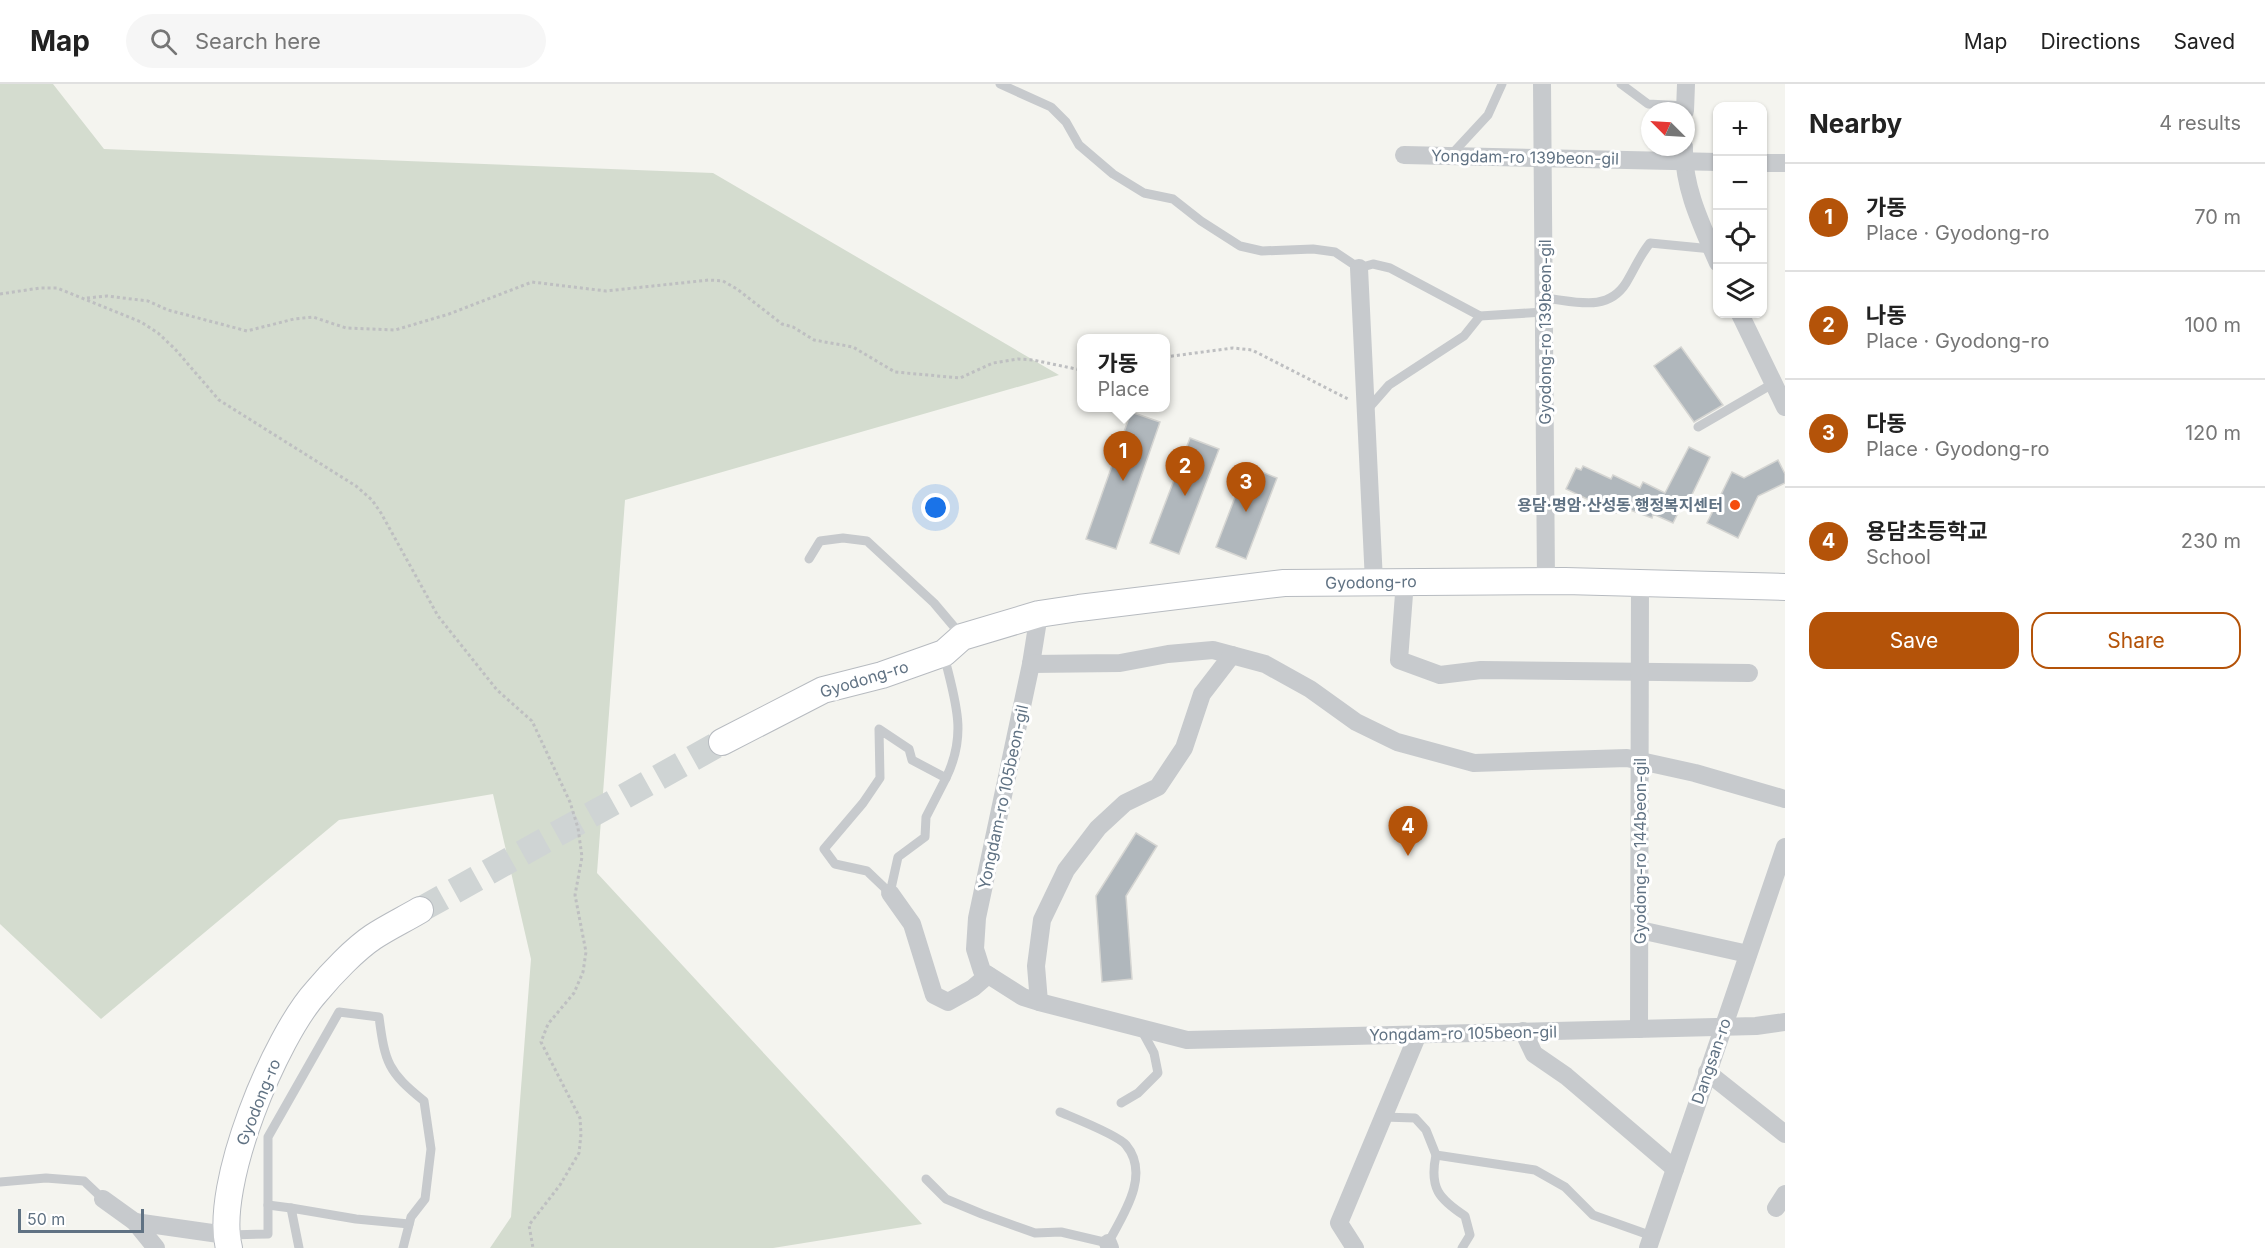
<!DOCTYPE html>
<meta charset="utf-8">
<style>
:root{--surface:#fff;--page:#f6f6f6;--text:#222;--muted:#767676;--line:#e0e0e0;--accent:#b45309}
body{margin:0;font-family:Inter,"Noto Sans KR",sans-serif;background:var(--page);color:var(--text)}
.controls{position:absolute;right:18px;top:18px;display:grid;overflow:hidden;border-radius:12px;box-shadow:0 2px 4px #0004}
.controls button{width:54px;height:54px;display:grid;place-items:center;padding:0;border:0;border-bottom:2px solid var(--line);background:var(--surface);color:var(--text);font:30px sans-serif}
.compass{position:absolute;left:1641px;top:18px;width:54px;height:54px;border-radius:50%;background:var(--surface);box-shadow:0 2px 4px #0004;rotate:294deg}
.scale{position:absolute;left:18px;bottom:15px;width:126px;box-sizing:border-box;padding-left:6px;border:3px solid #607283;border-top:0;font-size:16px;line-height:21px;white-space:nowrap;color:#607283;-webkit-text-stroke:4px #fff;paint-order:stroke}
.you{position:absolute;left:936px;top:424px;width:21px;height:21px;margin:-15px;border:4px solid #fff;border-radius:50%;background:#1a73e8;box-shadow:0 0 0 9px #1a73e833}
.badge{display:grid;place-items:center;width:39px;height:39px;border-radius:50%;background:var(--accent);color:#fff;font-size:20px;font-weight:700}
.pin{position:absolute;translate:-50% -50px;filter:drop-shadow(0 2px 3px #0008)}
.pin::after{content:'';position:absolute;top:32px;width:21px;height:18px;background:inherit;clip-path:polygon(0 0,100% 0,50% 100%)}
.popup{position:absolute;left:1077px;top:250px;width:93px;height:78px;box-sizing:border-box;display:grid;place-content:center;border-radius:12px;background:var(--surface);filter:drop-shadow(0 2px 4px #0005);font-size:20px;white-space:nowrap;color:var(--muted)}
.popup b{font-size:22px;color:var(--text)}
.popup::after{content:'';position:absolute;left:50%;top:100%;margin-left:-12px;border:12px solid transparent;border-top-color:var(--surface)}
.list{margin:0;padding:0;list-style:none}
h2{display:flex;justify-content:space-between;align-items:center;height:78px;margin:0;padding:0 24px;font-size:26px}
h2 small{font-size:20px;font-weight:400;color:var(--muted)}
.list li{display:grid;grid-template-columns:39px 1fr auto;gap:18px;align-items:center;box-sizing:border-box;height:108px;padding:0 24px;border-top:2px solid var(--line)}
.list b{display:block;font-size:22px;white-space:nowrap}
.list p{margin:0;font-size:20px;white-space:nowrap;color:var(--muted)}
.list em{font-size:20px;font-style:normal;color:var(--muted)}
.actions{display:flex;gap:12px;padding:18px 24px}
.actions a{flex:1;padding:14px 0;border:2px solid var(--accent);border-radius:18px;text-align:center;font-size:21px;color:var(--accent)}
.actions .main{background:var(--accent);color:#fff}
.icon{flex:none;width:33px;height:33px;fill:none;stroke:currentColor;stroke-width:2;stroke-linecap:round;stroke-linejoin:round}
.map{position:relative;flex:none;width:1785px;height:1164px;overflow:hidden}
header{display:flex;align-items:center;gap:36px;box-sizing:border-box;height:84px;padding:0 30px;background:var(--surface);border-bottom:2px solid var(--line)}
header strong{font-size:28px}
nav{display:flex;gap:33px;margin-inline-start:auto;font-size:21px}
.search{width:420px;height:54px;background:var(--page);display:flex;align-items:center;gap:15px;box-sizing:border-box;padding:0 21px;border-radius:33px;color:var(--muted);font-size:22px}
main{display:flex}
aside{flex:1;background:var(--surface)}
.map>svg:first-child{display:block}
</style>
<header>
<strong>Map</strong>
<div class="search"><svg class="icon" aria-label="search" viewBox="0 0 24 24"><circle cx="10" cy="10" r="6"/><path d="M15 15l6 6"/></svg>Search here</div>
<nav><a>Map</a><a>Directions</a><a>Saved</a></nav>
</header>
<main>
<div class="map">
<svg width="1785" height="1164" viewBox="0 0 1785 1164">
<rect width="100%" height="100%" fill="#f4f4ef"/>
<!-- green -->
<polygon fill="#d4dccf" points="0,0 53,0 104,65 713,89 1059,291 625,416 597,789 922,1140 773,1164 490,1164 511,1133 531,875 493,710 339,736 101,935 0,840"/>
<!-- building -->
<g fill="#b0b7bc" stroke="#d5d5d2" stroke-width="1.5">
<polygon points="1681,263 1723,321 1694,338 1654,282"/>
<polygon points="1131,328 1160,338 1116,465 1086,455"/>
<polygon points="1190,354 1219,365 1179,470 1150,459"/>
<polygon points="1689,363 1710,373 1687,421 1683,419 1673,439 1653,430 1652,434 1619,422 1616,429 1566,405 1576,384 1581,386 1583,382 1611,395 1613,391 1640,404 1643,398 1665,409"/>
<polygon points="1778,376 1785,390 1785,399 1758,412 1738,454 1707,439 1732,388 1744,394"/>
<polygon points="1247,382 1277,394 1246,475 1216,463"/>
<polygon points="1136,749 1157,762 1126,812 1132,895 1102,898 1096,812"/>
</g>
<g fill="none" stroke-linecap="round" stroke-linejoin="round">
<!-- secondary-tunnel -->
<polyline stroke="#cfd4d4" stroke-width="26" stroke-dasharray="26 13" stroke-linecap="butt" points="420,826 722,658"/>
<defs>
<g id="secondary">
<polyline points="722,658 823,606 882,591 944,569 962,553 1039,530 1079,524 1284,499 1565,497 1785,503"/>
<path d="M229,1164C213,1102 275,953 317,907C331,890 355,865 373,853C388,843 405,835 420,826"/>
</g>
</defs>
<!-- secondary casing -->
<use href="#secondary" stroke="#b7bbc0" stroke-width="28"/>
<!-- path -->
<g stroke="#bebfc1" stroke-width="3" stroke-dasharray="3 3" stroke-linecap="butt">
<polyline points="0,210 40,204 57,204 141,238 158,249 175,265 219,316 356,402 372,416 381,429 438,532 497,606 532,637 570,718 578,744 582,773 575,811 586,868 583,888 574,909 548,940 541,958 580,1034 581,1050 579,1069 560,1101 529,1141 533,1164"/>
<polyline points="87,214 107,212 148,217 168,226 247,247 294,235 313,233 346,244 395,246 449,230 532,198 606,207 709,196 723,197 737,205 782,240 793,243 814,256 853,263 895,288 960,294 993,279 1018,275 1033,276 1081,286"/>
<polyline points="1165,273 1233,264 1252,266 1348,315"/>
</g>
<!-- lane -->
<g stroke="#c7cacd" stroke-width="9">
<polyline points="1000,0 1051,23 1066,38 1079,61 1113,90 1144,109 1173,115 1201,137 1240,162 1262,167 1313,165 1335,168 1359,184 1373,180 1390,184 1480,232 1544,228"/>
<polyline points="1621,0 1648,20 1686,22"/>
<polyline points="1450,72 1488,31 1502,0"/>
<path d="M1544,214C1575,217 1607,229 1626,199C1634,186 1640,171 1650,159L1712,165"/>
<polyline points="1367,326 1389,301 1464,252 1480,232"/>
<polyline points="1698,343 1774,299"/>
<polyline points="809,475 820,457 843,454 867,457 934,519 961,551"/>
<path d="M944,571C955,617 968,649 946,694"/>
<polygon points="879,645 909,665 912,676 946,694 926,733 925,753 898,773 890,809 867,787 835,780 824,765 863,719 880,694"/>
<polyline points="1121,1019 1138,1009 1158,989 1154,969 1141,945"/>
<polyline points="1383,1033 1415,1034 1426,1046 1436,1071 1535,1086 1565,1103 1593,1131 1652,1152"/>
<path d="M1436,1071C1429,1104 1439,1115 1465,1132L1470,1151L1462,1164"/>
<path d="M926,1095L946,1115L982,1130L1035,1149L1061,1148L1108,1159C1123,1131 1151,1091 1126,1061C1118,1051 1074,1034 1060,1028"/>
<polyline points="0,1098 46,1094 84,1097 103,1115"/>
<polyline points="268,1121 291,1124"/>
<path d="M229,1151L268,1150V1053L339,928L379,933C385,979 388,988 424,1017L431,1065L425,1115L411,1133L403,1164"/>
<polyline points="299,1164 291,1124 356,1135 409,1140"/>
</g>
<!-- street -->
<g stroke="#c7cacd" stroke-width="18">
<polyline points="1542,0 1546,497"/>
<polyline points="1685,27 1686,0"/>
<path d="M1684,63C1683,104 1702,142 1718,179"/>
<polyline points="1404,71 1718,78"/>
<polyline points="1762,79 1785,79"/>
<polyline points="1359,184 1374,498"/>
<polyline points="1740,230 1785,323"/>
<polyline points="1405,497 1399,576 1440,591 1481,586 1749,589"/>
<polyline points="1039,530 1031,580 977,834 975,865 982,887 1023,913 1039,918 1187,956 1756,942 1785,938"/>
<polyline points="1031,580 1120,579 1168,570 1213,566 1265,580 1310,605 1356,638 1397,658 1474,679 1627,674 1695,689 1785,715"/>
<polyline points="890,809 912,840 934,911 948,918 973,904 988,891"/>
<polyline points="1640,846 1748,870"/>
<polyline points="1039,918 1036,882 1042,836 1066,786 1098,744 1125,719 1158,703 1184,664 1202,610 1232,571"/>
<polyline points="1639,945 1640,499"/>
<polyline points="1523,947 1534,970 1566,992 1675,1085"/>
<polyline points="1707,988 1785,1050"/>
<polyline points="103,1115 135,1138 156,1164"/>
<polyline points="1776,1124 1785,1110"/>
<polyline points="135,1138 226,1151"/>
<polyline points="1108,1159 1110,1164"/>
<polyline points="1355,1164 1339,1139 1418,950"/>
<polyline points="1648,1164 1785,763"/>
</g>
<!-- secondary -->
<use href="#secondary" stroke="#fff" stroke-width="26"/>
</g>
<!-- markers -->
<circle fill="#f54d0e" stroke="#fff" stroke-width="2" cx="1735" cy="421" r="6"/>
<g text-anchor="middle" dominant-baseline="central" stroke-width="6" stroke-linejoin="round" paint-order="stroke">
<!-- street labels -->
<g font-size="16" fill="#607283" stroke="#fff">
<text transform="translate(1525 73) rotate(1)">Yongdam-ro 139beon-gil</text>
<text transform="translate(1545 248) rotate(-90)">Gyodong-ro 139beon-gil</text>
<text transform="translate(1371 498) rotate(-1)">Gyodong-ro</text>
<text transform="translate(864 595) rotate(-17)">Gyodong-ro</text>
<text transform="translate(1003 713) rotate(-78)">Yongdam-ro 105beon-gil</text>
<text transform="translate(1640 767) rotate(-90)">Gyodong-ro 144beon-gil</text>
<text transform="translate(1463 949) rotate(-1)">Yongdam-ro 105beon-gil</text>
<text transform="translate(1711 977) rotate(-71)">Dangsan-ro</text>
<text transform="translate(258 1018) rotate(-68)">Gyodong-ro</text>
</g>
<!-- poi labels -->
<g font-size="16" font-weight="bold" fill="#607283" stroke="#fff" text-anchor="end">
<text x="1723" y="421">용담·명암·산성동 행정복지센터</text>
</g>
</g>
</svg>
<div class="controls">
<button>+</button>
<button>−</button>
<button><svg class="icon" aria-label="locate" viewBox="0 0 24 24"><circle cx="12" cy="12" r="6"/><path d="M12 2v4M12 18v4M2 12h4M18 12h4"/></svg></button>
<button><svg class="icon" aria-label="layers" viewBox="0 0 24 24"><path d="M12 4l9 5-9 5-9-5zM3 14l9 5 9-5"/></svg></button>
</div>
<svg class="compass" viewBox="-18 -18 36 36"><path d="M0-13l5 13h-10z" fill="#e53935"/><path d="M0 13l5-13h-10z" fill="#767676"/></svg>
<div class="scale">50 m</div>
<div class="you"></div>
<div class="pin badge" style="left:1123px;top:397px">1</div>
<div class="popup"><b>가동</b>Place</div>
<div class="pin badge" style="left:1185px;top:412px">2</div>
<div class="pin badge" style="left:1246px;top:428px">3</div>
<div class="pin badge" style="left:1408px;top:772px">4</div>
</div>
<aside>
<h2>Nearby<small>4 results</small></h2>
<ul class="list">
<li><span class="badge">1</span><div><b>가동</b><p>Place · Gyodong-ro</p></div><em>70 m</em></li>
<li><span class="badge">2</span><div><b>나동</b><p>Place · Gyodong-ro</p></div><em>100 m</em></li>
<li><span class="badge">3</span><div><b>다동</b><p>Place · Gyodong-ro</p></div><em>120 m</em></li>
<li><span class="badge">4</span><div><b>용담초등학교</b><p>School</p></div><em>230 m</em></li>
</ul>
<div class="actions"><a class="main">Save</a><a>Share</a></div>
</aside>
</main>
